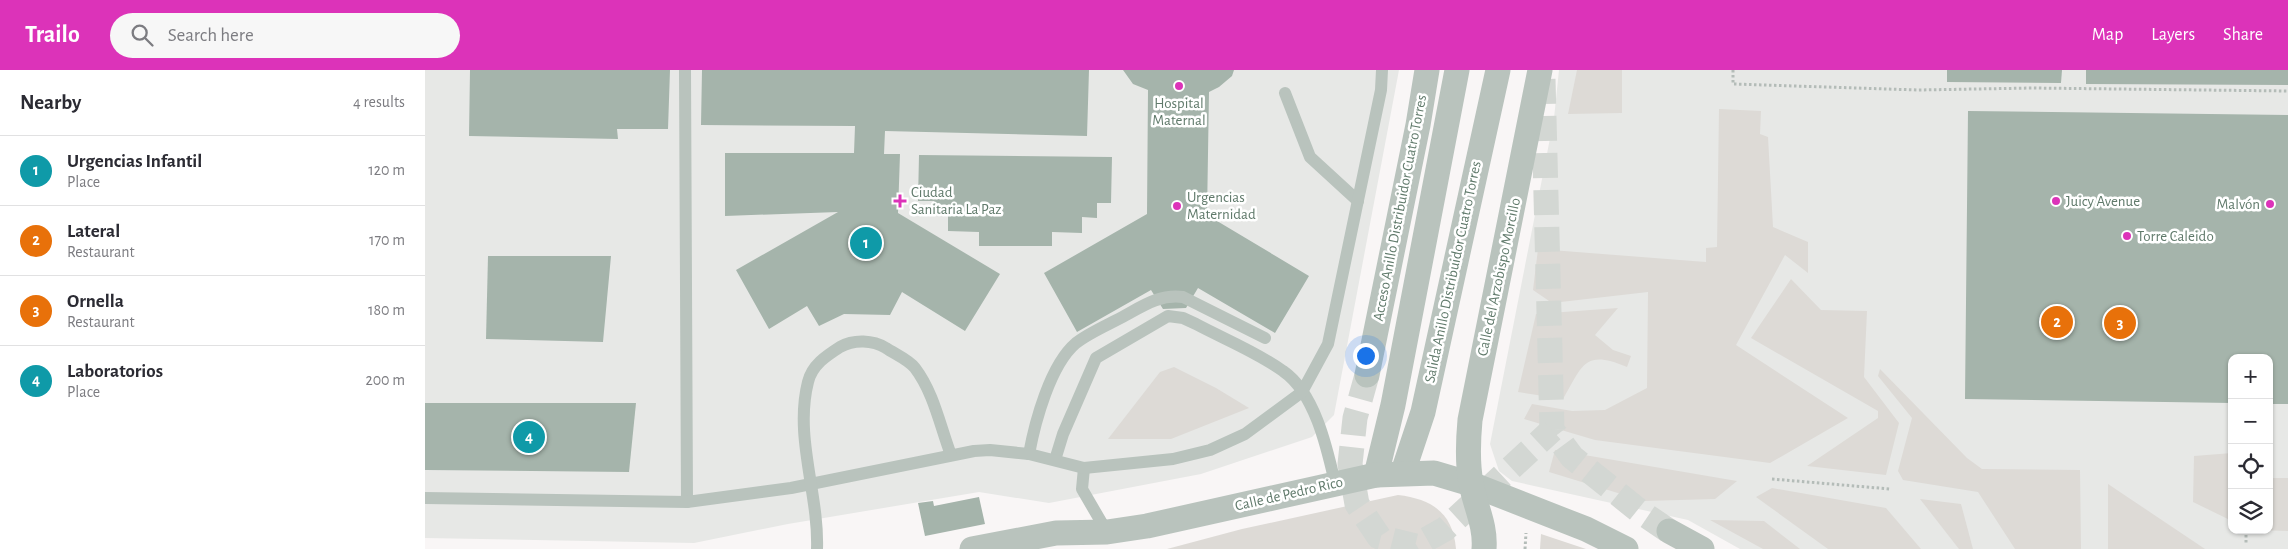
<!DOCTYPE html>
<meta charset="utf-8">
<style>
:root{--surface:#fff;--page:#f7f7f7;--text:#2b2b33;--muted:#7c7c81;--line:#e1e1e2;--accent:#dc33b9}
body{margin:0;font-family:"Alegreya Sans",sans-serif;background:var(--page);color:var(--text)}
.controls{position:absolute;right:15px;bottom:15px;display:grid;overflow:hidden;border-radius:10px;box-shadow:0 1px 4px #0004}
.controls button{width:45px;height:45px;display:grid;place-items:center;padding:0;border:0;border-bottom:1px solid var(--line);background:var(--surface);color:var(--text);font:25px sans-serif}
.you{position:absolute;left:940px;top:285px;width:18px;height:18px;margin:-12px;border:4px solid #fff;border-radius:50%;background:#1a73e8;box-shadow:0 0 0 8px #1a73e833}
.badge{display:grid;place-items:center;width:32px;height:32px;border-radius:50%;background:var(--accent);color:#fff;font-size:16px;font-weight:700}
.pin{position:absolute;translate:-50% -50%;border:2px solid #fff;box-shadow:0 1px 5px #0006}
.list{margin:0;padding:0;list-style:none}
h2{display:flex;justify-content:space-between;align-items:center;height:65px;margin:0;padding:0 20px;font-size:21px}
h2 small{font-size:16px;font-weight:400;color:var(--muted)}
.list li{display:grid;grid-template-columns:32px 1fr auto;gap:15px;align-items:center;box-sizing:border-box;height:70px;padding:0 20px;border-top:1px solid var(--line)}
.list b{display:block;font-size:19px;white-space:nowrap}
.list p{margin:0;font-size:16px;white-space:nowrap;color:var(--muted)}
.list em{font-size:16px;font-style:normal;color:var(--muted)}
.icon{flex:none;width:28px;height:28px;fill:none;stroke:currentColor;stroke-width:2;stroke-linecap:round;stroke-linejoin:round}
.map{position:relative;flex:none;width:1863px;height:479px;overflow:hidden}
header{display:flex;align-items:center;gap:30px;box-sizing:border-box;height:70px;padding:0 25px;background:var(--accent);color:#fff}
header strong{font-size:24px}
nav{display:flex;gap:28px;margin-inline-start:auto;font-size:18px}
.search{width:350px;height:45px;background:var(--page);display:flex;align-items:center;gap:12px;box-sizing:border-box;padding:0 18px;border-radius:28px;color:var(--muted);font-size:19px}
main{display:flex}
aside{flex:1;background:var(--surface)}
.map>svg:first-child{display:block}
</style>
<header>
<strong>Trailo</strong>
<div class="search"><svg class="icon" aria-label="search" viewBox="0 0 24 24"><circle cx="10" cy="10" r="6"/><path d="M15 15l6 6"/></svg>Search here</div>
<nav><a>Map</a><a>Layers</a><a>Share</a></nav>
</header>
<main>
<aside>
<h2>Nearby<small>4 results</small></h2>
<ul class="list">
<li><span class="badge" style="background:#0f9aa8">1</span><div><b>Urgencias Infantil</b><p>Place</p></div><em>120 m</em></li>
<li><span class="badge" style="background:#e8710a">2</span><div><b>Lateral</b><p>Restaurant</p></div><em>170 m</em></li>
<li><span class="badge" style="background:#e8710a">3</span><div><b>Ornella</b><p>Restaurant</p></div><em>180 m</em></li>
<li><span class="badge" style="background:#0f9aa8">4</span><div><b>Laboratorios</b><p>Place</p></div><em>200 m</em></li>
</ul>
</aside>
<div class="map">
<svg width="1863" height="479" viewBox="0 0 1863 479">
<rect width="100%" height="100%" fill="#f9f6f6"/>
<!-- built -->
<g fill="#e7e8e6" fill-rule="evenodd">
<polygon points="0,0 974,0 909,345 887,367 776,404 624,433 554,422 363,454 269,473 0,468"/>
<path d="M1134,0H1863V479H1315L1263,450L1087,411L1074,401L1065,374L1129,48ZM1807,288H1844V460H1807Z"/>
</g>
<!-- green -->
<g fill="#dddad6">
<polygon points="1152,0 1197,0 1197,43 1143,44"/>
<polygon points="1294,39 1336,41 1335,64 1343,67 1348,157 1383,172 1383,203 1360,185 1311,275 1423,348 1345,393 1170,370 1099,349 1107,334 1147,341 1180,340 1222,318 1223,222 1127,233 1108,220 1113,179 1281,192 1281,178 1292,177"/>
<polygon points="1366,209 1396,240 1442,241 1439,307 1474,353 1461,405 1382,396 1453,348 1453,341 1326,268"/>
<path d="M1193,238L1170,265L1188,280L1206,286L1202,297C1159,279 1158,295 1138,329L1093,322L1111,244Z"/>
<polygon points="749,297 791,318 824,338 746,369 683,369 735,302"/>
<polygon points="1455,299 1542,388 1557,399 1655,400 1656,479 1590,479 1553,422 1478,410 1473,401 1487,348 1453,306"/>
<polygon points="1130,380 1312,411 1290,429 1219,431 1124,402"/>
<polygon points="1807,383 1807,451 1768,432 1769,386"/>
<polygon points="1844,408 1863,408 1863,461 1830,460 1844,460"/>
<polygon points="1683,414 1780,479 1683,479"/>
<polygon points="1347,418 1461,438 1496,479 1403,479 1331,427"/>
<path d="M973,425C1007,429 1028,443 1031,479H742L817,459Z"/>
<polygon points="1495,429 1536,434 1548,479 1534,479"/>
<polygon points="1285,450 1339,451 1375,479 1338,479"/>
<polygon points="1116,464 1161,479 1115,479"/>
</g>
<!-- building -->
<g fill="#a5b4ab">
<polygon points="45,0 245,0 243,59 192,59 193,69 44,66"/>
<polygon points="277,0 664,0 662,66 460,61 459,84 475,84 473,143 575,204 540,261 477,222 465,245 419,244 394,256 382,236 344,259 311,200 413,142 300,146 300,83 429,83 430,56 276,55"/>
<polygon points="698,0 809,0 807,6 794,17 784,22 782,145 884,206 850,263 773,218 761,238 738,239 726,220 652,262 619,203 722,144 723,20 708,14"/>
<polygon points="1522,0 1637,0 1636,13 1522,12"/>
<polygon points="1661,0 1863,0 1863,15 1661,14"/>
<polygon points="1543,41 1863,45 1863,334 1844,334 1844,288 1807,288 1807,333 1540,329"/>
<polygon points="494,85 687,87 686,133 672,133 672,148 657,147 657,163 627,162 627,176 554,176 554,162 523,161 523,146 508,146 509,131 493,131"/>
<polygon points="63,186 186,186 178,272 61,269"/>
<polygon points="0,333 211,333 204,402 0,400"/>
<polygon points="554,427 560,454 500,466 493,433 508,431 509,436"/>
</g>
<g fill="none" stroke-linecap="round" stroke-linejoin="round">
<!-- street-tunnel -->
<g stroke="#d3d7d3" stroke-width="25" stroke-dasharray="25 12" stroke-linecap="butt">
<polyline points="1118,9 1127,360 1147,387 1213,440 1244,461"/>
<polyline points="942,305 930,348 925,394 932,434 954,467 990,476 1020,459 1127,360"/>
</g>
<!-- path -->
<g stroke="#b4bcb8" stroke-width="3" stroke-dasharray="2.5 2.5" stroke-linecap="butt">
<polyline points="1308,0 1308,14 1493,20 1608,18 1863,21"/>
<polyline points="1347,409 1465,419"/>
<polyline points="1821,460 1821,474"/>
<polyline points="1100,479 1101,463"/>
</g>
<!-- lane -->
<g stroke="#b9c3bd" stroke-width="12">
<polyline points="260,0 262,432"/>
<polyline points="860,23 885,87 933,131"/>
<path d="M604,384C610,352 625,295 651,273C665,262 685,254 701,245C719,235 736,224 758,227L840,268"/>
<path d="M630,390L638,364L671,288L743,246L758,248L771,254C799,269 832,282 858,301C890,323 902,378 910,413"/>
<polyline points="659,398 657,419 682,462"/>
<polyline points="0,428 262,432 366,418 549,381 565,380 604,384 659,398 748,389 785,380 820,364 877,322 903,274 956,20 957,0"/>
<path d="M392,479C394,424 369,367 383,312C387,295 401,286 415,277C429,269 448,270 461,278C470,284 484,290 490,298C509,323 515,356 526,385"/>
</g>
<!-- street -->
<g stroke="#b9c3bd" stroke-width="25">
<polyline points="942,305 993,55 1002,0"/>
<polyline points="978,402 998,342 1073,0"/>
<polyline points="951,405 968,335 1032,0"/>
<polyline points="1244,461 1277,479"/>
<polyline points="547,479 631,463 682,462 722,456 951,405 1009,403 1046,414 1161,459 1201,479"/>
<path d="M1059,479C1061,455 1050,436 1046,413C1042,392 1043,372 1045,350L1115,0"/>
</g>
</g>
<!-- markers -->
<g fill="#dc33b9" stroke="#fff" stroke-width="2">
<circle cx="754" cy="16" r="5"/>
<path d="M472.5 123.5h5v5h5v5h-5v5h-5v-5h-5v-5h5z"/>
<circle cx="1631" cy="131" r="5"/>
<circle cx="1845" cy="134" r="5"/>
<circle cx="752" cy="136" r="5"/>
<circle cx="1702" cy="166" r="5"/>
</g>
<g text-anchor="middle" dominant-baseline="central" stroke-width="5" stroke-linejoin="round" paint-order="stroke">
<!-- poi labels -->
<g font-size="15" fill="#607a6b" stroke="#fff" text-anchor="start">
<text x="754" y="33" text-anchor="middle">Hospital<tspan x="754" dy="17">Maternal</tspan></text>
<text x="486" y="122">Ciudad<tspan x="486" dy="17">Sanitaria La Paz</tspan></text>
<text x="762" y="127">Urgencias<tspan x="762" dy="17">Maternidad</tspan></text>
<text x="1641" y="131">Juicy Avenue</text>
<text x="1835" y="134" text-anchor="end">Malvón</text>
<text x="1712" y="166">Torre Caleido</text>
</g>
<!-- street labels -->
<g font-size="15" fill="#607a6b" stroke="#fff">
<text transform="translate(975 138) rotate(-79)">Acceso Anillo Distribuidor Cuatro Torres</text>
<text transform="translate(1028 202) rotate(-78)">Salida Anillo Distribuidor Cuatro Torres</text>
<text transform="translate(1074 207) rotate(-78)">Calle del Arzobispo Morcillo</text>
<text transform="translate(864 424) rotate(-13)">Calle de Pedro Rico</text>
</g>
</g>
</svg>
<div class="controls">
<button>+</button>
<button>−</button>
<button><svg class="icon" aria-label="locate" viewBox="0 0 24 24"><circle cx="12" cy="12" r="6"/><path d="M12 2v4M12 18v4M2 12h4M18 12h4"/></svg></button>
<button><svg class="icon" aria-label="layers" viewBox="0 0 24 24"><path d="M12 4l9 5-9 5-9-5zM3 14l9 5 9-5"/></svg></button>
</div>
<div class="you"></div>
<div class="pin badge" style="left:441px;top:173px;background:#0f9aa8">1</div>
<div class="pin badge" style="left:1632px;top:252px;background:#e8710a">2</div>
<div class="pin badge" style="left:1695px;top:253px;background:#e8710a">3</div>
<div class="pin badge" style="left:104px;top:367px;background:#0f9aa8">4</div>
</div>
</main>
